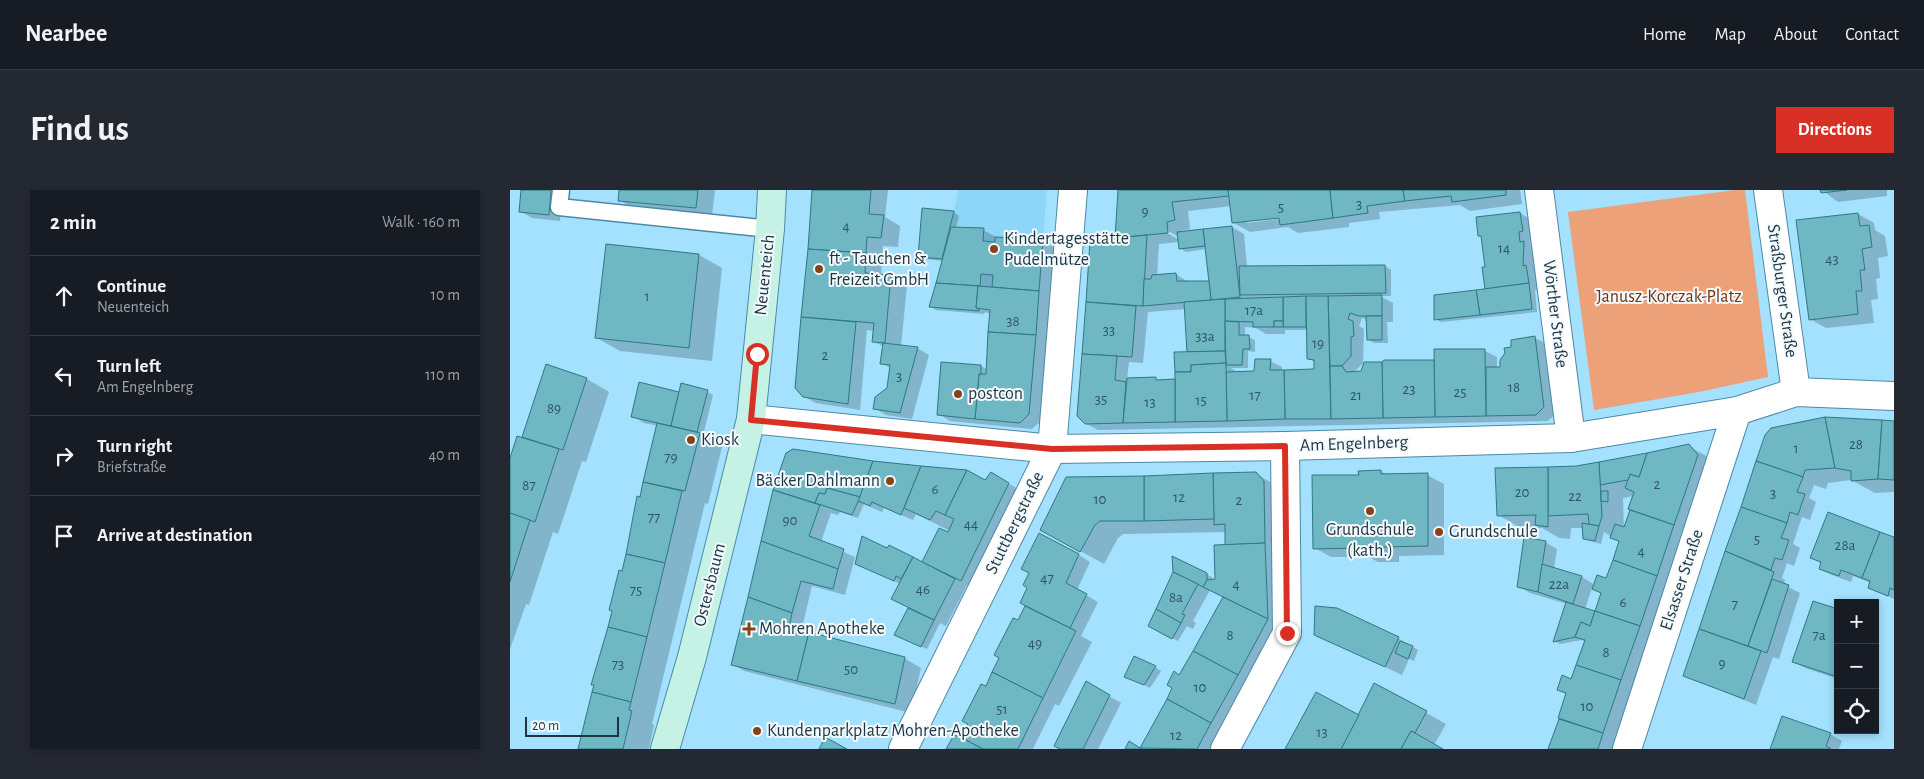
<!DOCTYPE html>
<meta charset="utf-8">
<style>
:root{--surface:#171b24;--page:#242831;--text:#f1f3f6;--muted:#9ea1a6;--line:#363941;--accent:#d93025}
body{margin:0;font-family:"Alegreya Sans",sans-serif;background:var(--page);color:var(--text)}
.controls{position:absolute;right:15px;bottom:15px;display:grid;overflow:hidden;border-radius:0px;box-shadow:0 2px 8px #0003}
.controls button{width:45px;height:45px;display:grid;place-items:center;padding:0;border:0;border-bottom:1px solid var(--line);background:var(--surface);color:var(--text);font:25px sans-serif}
.scale{position:absolute;left:15px;bottom:12px;width:94px;box-sizing:border-box;padding-left:5px;border:2px solid #1c3540;border-top:0;font-size:14px;line-height:18px;white-space:nowrap;color:#1c3540;-webkit-text-stroke:4px #f3f9fc;paint-order:stroke}
.stop{position:absolute;width:15px;height:15px;margin:-11px;border:4px solid #d93025;border-radius:50%;background:#fff}
.stop.end{background:#d93025;border-color:#fff;box-shadow:0 1px 5px #0008}
.list{margin:0;padding:0;list-style:none}
h2{display:flex;justify-content:space-between;align-items:center;height:65px;margin:0;padding:0 20px;font-size:21px}
h2 small{font-size:16px;font-weight:400;color:var(--muted)}
.list li{display:grid;grid-template-columns:32px 1fr auto;gap:15px;align-items:center;box-sizing:border-box;height:80px;padding:0 20px;border-top:1px solid var(--line)}
.list b{display:block;font-size:19px;white-space:nowrap}
.list p{margin:0;font-size:16px;white-space:nowrap;color:var(--muted)}
.list em{font-size:16px;font-style:normal;color:var(--muted)}
.icon{flex:none;width:28px;height:28px;fill:none;stroke:currentColor;stroke-width:2;stroke-linecap:round;stroke-linejoin:round}
.map{position:relative;flex:none;width:1384px;height:559px;overflow:hidden;border-radius:0px}
header{display:flex;align-items:center;gap:30px;box-sizing:border-box;height:70px;padding:0 25px;background:var(--surface);border-bottom:1px solid var(--line)}
header strong{font-size:24px}
nav{display:flex;gap:28px;margin-inline-start:auto;font-size:18px}
.intro{display:flex;align-items:center;justify-content:space-between;box-sizing:border-box;height:120px;padding:0 30px}
h1{margin:0;font-size:35px}
.button{padding:12px 22px;border-radius:0px;background:var(--accent);color:#fff;font-size:18px;font-weight:700}
main{display:flex;gap:30px;padding:0 30px}
aside{flex:1;background:var(--surface);border-radius:0px;box-shadow:0 2px 8px #0003}
.map>svg:first-child{display:block}
</style>
<header>
<strong>Nearbee</strong>
<nav><a>Home</a><a>Map</a><a>About</a><a>Contact</a></nav>
</header>
<div class="intro"><h1>Find us</h1><a class="button">Directions</a></div>
<main>
<aside>
<h2>2 min<small>Walk · 160 m</small></h2>
<ul class="list">
<li><svg class="icon" aria-label="ahead" viewBox="0 0 24 24"><path d="M12 20V5M6 11l6-6 6 6"/></svg><div><b>Continue</b><p>Neuenteich</p></div><em>10 m</em></li>
<li><svg class="icon" aria-label="left" viewBox="0 0 24 24"><path d="M17 20v-9H6M10 6l-5 5 5 5"/></svg><div><b>Turn left</b><p>Am Engelnberg</p></div><em>110 m</em></li>
<li><svg class="icon" aria-label="right" viewBox="0 0 24 24"><path d="M7 20v-9h11M14 6l5 5-5 5"/></svg><div><b>Turn right</b><p>Briefstraße</p></div><em>40 m</em></li>
<li><svg class="icon" aria-label="arrive" viewBox="0 0 24 24"><path d="M6 21V4h12l-3 4 3 4H6"/></svg><div><b>Arrive at destination</b></div></li>
</ul>
</aside>
<div class="map">
<svg width="1384" height="559" viewBox="0 0 1384 559">
<rect width="100%" height="100%" fill="#a3e1ff"/>
<!-- built -->
<polygon fill="#8ed6f7" points="448,0 537,0 529,101 426,93 441,37"/>
<!-- green -->
<polygon fill="#eda179" points="1225,0 1235,0 1258,187 1189,202 1084,220 1058,22"/>
<!-- shadow -->
<g fill="#0003" fill-rule="evenodd">
<polygon points="12,0 54,0 50,31 22,28 10,21"/>
<polygon points="110,0 205,0 202,26 125,19 109,10"/>
<polygon points="304,0 378,0 375,27 390,36 388,57 373,56 371,85 381,86 397,96 391,156 407,158 419,165 402,229 376,225 364,218 378,198 381,178 371,173 374,157 363,151 364,141 357,140 350,220 306,213 293,206 286,198"/>
<path d="M610,0H1010L1012,14L960,21L950,15L869,22L870,29L839,33V37L788,43L778,37L740,42L724,33L722,16L678,21L680,39L671,41V43L722,37L734,44L737,77L875,76L881,80V106H870L883,113V132H877L878,153H864L858,149V130L852,128L849,136L854,139L853,173L843,183H852L855,173L925,171L975,161L987,167V178H992L1025,148L1037,154L1045,224L1038,231L588,240L575,233L568,225L582,52L609,49L606,47ZM775,26L776,28L737,33V30ZM653,38L669,47V50L652,40ZM669,52L670,58L676,62L697,59L700,92H678L666,84L647,86L649,54ZM676,119L678,163L666,191L617,189L619,172L633,173L638,122ZM735,137L746,138L756,144H775V140H798V168L805,172V181H772V177L760,171L745,182H727L721,178H738V161L745,162V150L735,146Z"/>
<polygon points="1312,0 1377,0 1377,6 1328,12"/>
<polygon points="413,20 444,22 449,26 446,38 473,40 488,48 532,50 549,60 531,231 522,239 440,231 429,224 432,173 471,176 478,180 481,124 475,122 474,124 426,120 421,117 433,71 415,69 409,66"/>
<polygon points="1010,23 1022,30 1024,47 1020,48 1021,57 1025,59 1025,82 1028,84 1030,100 1025,100 1027,122 931,132 925,129 976,100 977,78 973,47 969,45"/>
<polygon points="1348,24 1364,33 1365,40 1375,46 1378,66 1368,68 1370,88 1366,89 1368,109 1361,110 1364,133 1316,138 1300,129"/>
<polygon points="97,55 189,65 212,78 202,171 110,161 87,148"/>
<polygon points="37,176 77,189 99,202 76,272 72,271 48,344 43,342 19,415 16,414 0,459 0,272 12,249"/>
<polygon points="197,202 203,205 193,246 212,257 198,314 195,313 142,534 144,535 139,559 70,559 148,236 134,233 122,226 170,204"/>
<polygon points="1384,232 1384,302 1365,303 1341,290 1318,293 1316,299 1304,295 1299,308 1306,312 1300,330 1292,327 1283,354 1290,358 1284,376 1277,373 1272,388 1275,390 1274,395 1290,403 1269,469 1263,467 1246,515 1175,485 1248,272"/>
<path d="M1178,256L1202,269L1104,551L1109,553L1107,559H1040L1050,530L1055,531L1049,527L1057,505L1049,500L1062,490L1075,452L1072,450L1050,454L1044,451L1057,414L1020,403L1008,396L1035,352L1047,359L1044,379L1072,387L1085,395L1097,389L1110,353L1094,342L1091,354L1080,351L1074,348V338H1061L1060,349L1049,348L1032,338H1011L988,325L1066,278ZM1124,306L1121,319L1114,341L1113,308ZM1082,398L1092,404L1086,423L1075,419Z"/>
<polygon points="363,272 457,281 475,292 482,284 522,307 474,403 457,395 436,436 430,433 417,459 385,445 400,418 390,394 346,373 379,357 420,377 440,341 406,324 403,330 374,318 372,322 354,314 348,328 330,322 328,325 321,323 311,352 345,367 335,405 302,396 291,442 394,468 411,478 401,523 234,481 223,474 264,300"/>
<polygon points="871,281 877,285 917,285 934,294 934,365 889,366 889,372 868,372 859,367 821,367 805,358 850,286"/>
<polygon points="746,284 769,297 769,436 702,559 631,559 714,408 700,400 683,431 686,433 683,439 677,436 668,451 639,435 696,384 702,387 702,391 706,391 716,356 716,342 613,344 608,348 594,374 532,340"/>
<polygon points="1384,348 1384,409 1359,398 1361,393 1343,386 1341,392 1322,385 1310,379 1312,374 1302,368"/>
<polygon points="569,365 580,372 567,400 588,412 571,446 582,452 549,516 545,514 523,559 438,559 444,546 450,549 459,534 517,416"/>
<polygon points="1328,420 1328,489 1295,478 1283,471"/>
<polygon points="805,444 888,448 908,460 904,471 899,469 892,485"/>
<polygon points="645,477 651,481 640,498 622,489"/>
<polygon points="576,493 611,513 588,559 551,559 546,556"/>
<polygon points="865,494 936,534 924,555 931,559 776,559 807,503 848,526"/>
<polygon points="1272,527 1320,544 1332,551 1329,559 1261,559"/>
</g>
<!-- building -->
<g fill="#6eb7c3" stroke="#2d7984">
<polygon points="11,0 41,0 39,25 9,22"/>
<polygon points="109,0 188,0 186,18 108,11"/>
<polygon points="302,0 361,0 359,24 374,25 371,48 357,47 356,63 298,59"/>
<polygon points="608,0 718,0 719,6 662,12 665,30 657,32 658,43 605,48"/>
<polygon points="718,0 820,0 823,28 770,35 769,28 722,33"/>
<polygon points="820,0 893,0 895,11 857,16 858,23 823,28"/>
<polygon points="893,0 996,0 996,5 942,12 941,6 895,11"/>
<polygon points="1310,0 1337,0 1311,3"/>
<polygon points="412,18 444,21 432,69 408,67"/>
<polygon points="1010,22 1013,41 1009,42 1010,52 1014,51 1013,76 1016,75 1019,93 975,99 972,77 975,77 971,46 968,46 966,27"/>
<polygon points="1348,23 1350,36 1359,35 1362,57 1352,59 1355,80 1350,80 1352,101 1346,101 1348,124 1299,130 1286,30"/>
<polygon points="722,36 730,107 701,110 693,39"/>
<polygon points="441,37 474,38 473,51 485,52 485,47 533,49 529,101 482,97 483,85 471,84 470,96 426,93"/>
<polygon points="693,39 695,56 669,59 667,42"/>
<polygon points="637,45 633,116 576,112 580,51"/>
<polygon points="96,54 189,64 179,158 85,148"/>
<polygon points="298,59 356,63 355,83 381,85 375,153 362,152 364,133 291,127"/>
<polygon points="875,75 876,103 730,105 729,76"/>
<polygon points="666,83 667,91 699,91 701,110 633,116 634,89 641,89 642,85"/>
<polygon points="426,93 468,96 466,118 469,119 469,121 419,117"/>
<polygon points="1019,93 1022,119 970,125 966,100"/>
<polygon points="468,96 529,101 526,145 478,142 480,120 466,118"/>
<polygon points="966,100 970,125 924,130 924,105"/>
<polygon points="872,105 872,126 849,126 840,123 838,129 843,131 844,146 841,147 841,166 832,176 820,176 818,106"/>
<polygon points="796,106 796,137 773,137 773,107"/>
<polygon points="796,106 818,106 821,229 775,229 774,180 804,179 804,170 797,169"/>
<polygon points="773,107 773,131 764,131 764,137 743,137 743,132 715,131 715,109"/>
<polygon points="715,109 715,161 677,162 674,112"/>
<polygon points="576,112 626,116 622,167 572,164"/>
<polygon points="856,126 872,126 872,150 857,150"/>
<polygon points="291,127 346,132 338,214 293,207 285,198"/>
<polygon points="715,131 729,132 729,145 739,145 740,159 733,159 732,175 716,175"/>
<rect x="764" y="131" width="9" height="6"/>
<polygon points="478,142 526,145 519,224 510,233 465,229 469,184 476,184"/>
<polygon points="1025,146 1034,217 1026,225 976,226 976,177 990,177 990,170 995,163 994,158 1001,157 1001,150"/>
<polygon points="373,153 408,157 390,223 363,219 365,207 377,198 380,175 370,174"/>
<polygon points="924,159 975,159 976,226 925,227"/>
<polygon points="715,161 716,173 681,175 681,182 665,182 664,162"/>
<polygon points="572,164 607,166 605,190 616,192 613,233 575,234 567,226"/>
<polygon points="745,169 761,169 760,180 774,180 775,229 717,231 716,182 744,181"/>
<polygon points="874,170 924,170 925,227 873,228 872,172"/>
<polygon points="431,172 471,175 471,184 469,184 465,229 427,225"/>
<polygon points="854,172 872,172 873,228 821,229 820,176 832,176 836,182 851,181"/>
<polygon points="716,173 717,231 665,232 665,182 681,182 681,175"/>
<polygon points="36,174 77,188 53,260 12,247"/>
<polygon points="646,187 646,190 665,189 665,232 613,233 617,188"/>
<polygon points="129,192 169,202 161,236 121,227"/>
<polygon points="171,193 198,200 187,242 161,236"/>
<polygon points="1315,227 1325,278 1295,280 1293,287 1246,271 1255,245 1261,238"/>
<polygon points="1315,227 1372,230 1368,289 1341,291 1341,281 1325,278"/>
<polygon points="1372,230 1384,231 1384,290 1368,289"/>
<polygon points="147,233 190,243 175,301 133,292"/>
<polygon points="7,246 49,259 25,332 0,323 0,268"/>
<polygon points="1179,254 1188,265 1164,335 1118,319 1124,302 1115,298 1120,284 1129,287 1137,263"/>
<polygon points="283,259 363,271 350,307 317,298 315,304 309,303 305,313 263,300 276,263"/>
<polygon points="1137,263 1129,287 1120,284 1118,290 1090,295 1089,272"/>
<polygon points="363,271 411,276 391,325 362,312 360,316 348,311"/>
<polygon points="1246,271 1293,287 1287,302 1295,304 1288,325 1280,322 1277,333 1231,317"/>
<polygon points="1089,272 1092,326 1089,336 1079,334 1078,324 1038,326 1038,277 1066,276"/>
<polygon points="411,276 457,280 435,325 426,321 420,330 394,318"/>
<polygon points="1038,277 1038,337 1025,335 1026,325 987,326 985,278"/>
<polygon points="457,280 475,290 481,282 499,293 451,391 412,372 429,338 438,342 444,329 435,325"/>
<polygon points="871,280 871,284 918,283 918,356 873,357 873,363 850,363 850,358 803,359 802,285 849,285 848,281"/>
<polygon points="746,282 754,291 755,353 715,355 715,334 704,335 703,283"/>
<polygon points="703,283 704,329 634,331 634,286"/>
<polygon points="634,286 634,331 590,331 585,335 570,362 530,340 556,287"/>
<polygon points="133,292 172,301 155,373 116,364 127,306 130,307"/>
<polygon points="317,298 350,307 342,325 305,313 309,303 315,304"/>
<polygon points="263,300 310,315 299,346 334,359 328,379 251,351"/>
<polygon points="1091,301 1098,301 1098,312 1091,311"/>
<polygon points="1231,317 1277,333 1271,348 1279,350 1272,370 1265,368 1261,380 1215,361"/>
<polygon points="1120,320 1164,335 1147,386 1103,370 1109,351 1100,348 1105,334 1114,337"/>
<polygon points="1318,322 1370,342 1352,388 1331,380 1329,386 1309,379 1311,372 1300,368"/>
<polygon points="0,323 20,330 0,392"/>
<polygon points="1072,333 1089,336 1085,351 1073,349"/>
<polygon points="1370,342 1384,347 1384,400 1380,398 1378,406 1358,398 1360,391 1352,388"/>
<polygon points="529,343 569,364 556,393 577,404 560,438 510,413 517,398 513,395 519,383 511,379"/>
<polygon points="352,346 377,358 379,355 403,367 391,389 386,386 384,391 345,374"/>
<polygon points="1014,347 1036,351 1028,402 1007,397"/>
<polygon points="251,351 328,379 323,399 291,391 282,423 238,407"/>
<polygon points="755,353 758,429 693,397 697,390 705,389 704,355"/>
<polygon points="1215,361 1264,382 1238,456 1189,439"/>
<polygon points="116,364 155,373 137,447 98,437 102,421 99,420 109,380 112,381"/>
<polygon points="662,366 697,383 697,390 693,397 663,382"/>
<polygon points="403,367 445,389 424,430 381,409"/>
<polygon points="1103,370 1147,386 1130,436 1085,421 1091,403 1082,399 1087,385 1096,388"/>
<polygon points="1032,374 1072,386 1063,414 1028,402"/>
<polygon points="663,382 688,394 672,424 675,425 671,433 646,419"/>
<polygon points="1262,389 1279,395 1257,463 1238,456"/>
<polygon points="238,407 282,423 279,438 299,442 287,491 221,475"/>
<polygon points="713,407 758,429 728,485 683,461"/>
<polygon points="1303,411 1328,419 1328,487 1282,472"/>
<polygon points="1056,412 1085,421 1080,436 1071,432 1065,447 1043,452"/>
<polygon points="515,416 566,441 533,508 482,482 489,468 484,465 503,428 508,430"/>
<polygon points="805,416 827,418 889,447 875,477 804,445"/>
<polygon points="398,418 424,430 411,457 384,445"/>
<polygon points="646,419 671,433 662,449 638,436"/>
<polygon points="1085,421 1130,436 1111,490 1066,475 1075,450 1065,447 1071,432 1080,436"/>
<polygon points="98,437 137,447 121,512 82,502 84,495 81,495"/>
<polygon points="1189,439 1251,461 1234,509 1173,486"/>
<polygon points="299,442 395,467 385,514 287,491"/>
<polygon points="890,451 903,456 898,469 885,463"/>
<polygon points="683,461 728,485 701,533 657,509 662,498 657,495 664,481 669,485"/>
<polygon points="624,466 646,476 634,495 614,487"/>
<polygon points="1066,475 1111,490 1093,543 1048,528 1056,503 1047,500 1052,485 1061,489"/>
<polygon points="482,482 533,508 508,559 473,559 450,547 458,534 452,531 471,494 476,496"/>
<polygon points="576,491 600,505 573,559 550,559 544,556"/>
<polygon points="864,493 917,521 905,543 901,541 891,559 831,559"/>
<polygon points="82,502 121,512 119,520 122,521 113,559 68,559"/>
<polygon points="806,502 849,525 831,559 775,559"/>
<polygon points="657,509 701,533 687,559 630,558"/>
<polygon points="1272,526 1321,543 1316,556 1321,559 1260,559"/>
<polygon points="1049,529 1093,543 1088,559 1038,559"/>
<polygon points="901,541 905,543 933,559 891,559"/>
<polygon points="444,545 450,547 473,559 436,559"/>
<polygon points="315,547 337,559 309,559"/>
<polygon points="619,551 630,558 632,559 615,559"/>
</g>
<g fill="none" stroke-linecap="round" stroke-linejoin="round">
<defs>
<polyline id="lane" points="51,0 49,17 260,39"/>
<g id="street">
<polyline points="1029,0 1061,248"/>
<polyline points="1258,0 1286,202"/>
<polyline points="241,229 542,259 775,256 1061,248 1227,221 1286,202 1384,206"/>
<polyline points="393,559 542,259 563,0"/>
<polyline points="715,559 777,443 775,256"/>
<polyline points="1117,559 1227,221"/>
</g>
<polyline id="secondary" points="155,559 182,467 241,229 260,39 262,0"/>
</defs>
<!-- lane casing -->
<use href="#lane" stroke="#4d89a4" stroke-width="19"/>
<!-- street casing -->
<use href="#street" stroke="#4d89a4" stroke-width="30"/>
<!-- secondary casing -->
<use href="#secondary" stroke="#4d89a4" stroke-width="30"/>
<!-- lane -->
<use href="#lane" stroke="#fff" stroke-width="16"/>
<!-- street -->
<use href="#street" stroke="#fff" stroke-width="28"/>
<!-- secondary -->
<use href="#secondary" stroke="#c6f2e5" stroke-width="28"/>
</g>
<g fill="none" stroke-linecap="round" stroke-linejoin="round">
<!-- route -->
<polyline stroke="#d93025" stroke-width="6" points="247,164 241,230 542,259 775,256 777,443"/>
</g>
<!-- markers -->
<g fill="#874318" stroke="#f3f9fc" stroke-width="2">
<circle cx="484" cy="59" r="5"/>
<circle cx="309" cy="79" r="5"/>
<circle cx="448" cy="204" r="5"/>
<circle cx="181" cy="250" r="5"/>
<circle cx="380" cy="291" r="5"/>
<circle cx="860" cy="321" r="5"/>
<circle cx="929" cy="342" r="5"/>
<path d="M236.5 431.5h5v5h5v5h-5v5h-5v-5h-5v-5h5z"/>
<circle cx="247" cy="541" r="5"/>
</g>
<g text-anchor="middle" dominant-baseline="central" stroke-width="4" stroke-linejoin="round" paint-order="stroke">
<!-- number labels -->
<g font-size="15" fill="#305661">
<text x="849" y="14">3</text>
<text x="771" y="17">5</text>
<text x="635" y="21">9</text>
<text x="336" y="36">4</text>
<text x="994" y="58">14</text>
<text x="1322" y="69">43</text>
<text x="137" y="106">1</text>
<text x="744" y="120">17a</text>
<text x="503" y="131">38</text>
<text x="599" y="140">33</text>
<text x="695" y="146">33a</text>
<text x="808" y="153">19</text>
<text x="315" y="165">2</text>
<text x="389" y="186">3</text>
<text x="1004" y="197">18</text>
<text x="899" y="199">23</text>
<text x="950" y="202">25</text>
<text x="745" y="205">17</text>
<text x="846" y="205">21</text>
<text x="591" y="209">35</text>
<text x="691" y="210">15</text>
<text x="640" y="212">13</text>
<text x="44" y="218">89</text>
<text x="1346" y="254">28</text>
<text x="1286" y="258">1</text>
<text x="161" y="267">79</text>
<text x="1147" y="294">2</text>
<text x="19" y="295">87</text>
<text x="425" y="299">6</text>
<text x="1012" y="302">20</text>
<text x="1263" y="303">3</text>
<text x="1065" y="306">22</text>
<text x="669" y="307">12</text>
<text x="590" y="309">10</text>
<text x="729" y="310">2</text>
<text x="144" y="327">77</text>
<text x="280" y="330">90</text>
<text x="461" y="334">44</text>
<text x="1247" y="349">5</text>
<text x="1335" y="355">28a</text>
<text x="1131" y="361">4</text>
<text x="537" y="388">47</text>
<text x="726" y="394">4</text>
<text x="1049" y="394">22a</text>
<text x="413" y="399">46</text>
<text x="126" y="400">75</text>
<text x="666" y="407">8a</text>
<text x="1113" y="412">6</text>
<text x="1225" y="414">7</text>
<text x="720" y="445">8</text>
<text x="1309" y="445">7a</text>
<text x="525" y="453">49</text>
<text x="1096" y="462">8</text>
<text x="1212" y="473">9</text>
<text x="108" y="474">73</text>
<text x="341" y="479">50</text>
<text x="690" y="497">10</text>
<text x="1077" y="516">10</text>
<text x="492" y="519">51</text>
<text x="812" y="542">13</text>
<text x="666" y="545">12</text>
</g>
<!-- poi labels -->
<g font-size="18" fill="#1c3540" stroke="#f3f9fc" text-anchor="start">
<text x="494" y="49">Kindertagesstätte<tspan x="494" dy="21">Pudelmütze</tspan></text>
<text x="319" y="69">ft - Tauchen &amp;<tspan x="319" dy="21">Freizeit GmbH</tspan></text>
<text x="458" y="204">postcon</text>
<text x="191" y="250">Kiosk</text>
<text x="370" y="291" text-anchor="end">Bäcker Dahlmann</text>
<text x="860" y="340" text-anchor="middle">Grundschule<tspan x="860" dy="21">(kath.)</tspan></text>
<text x="939" y="342">Grundschule</text>
<text x="249" y="439">Mohren Apotheke</text>
<text x="257" y="541">Kundenparkplatz Mohren-Apotheke</text>
</g>
<!-- street labels -->
<g font-size="18" fill="#1c3540" stroke="#f3f9fc">
<text transform="translate(255 85) rotate(-84)">Neuenteich</text>
<text transform="translate(1272 101) rotate(82)">Straßburger Straße</text>
<text transform="translate(1045 124) rotate(83)">Wörther Straße</text>
<text transform="translate(844 254) rotate(-2)">Am Engelnberg</text>
<text transform="translate(505 333) rotate(-64)">Stuttbergstraße</text>
<text transform="translate(1172 390) rotate(-72)">Elsasser Straße</text>
<text transform="translate(200 395) rotate(-76)">Ostersbaum</text>
</g>
<!-- park labels -->
<g font-size="18" fill="#6e340f" stroke="#f3f9fc">
<text x="1159" y="107">Janusz-Korczak-Platz</text>
</g>
</g>
</svg>
<div class="controls">
<button>+</button>
<button>−</button>
<button><svg class="icon" aria-label="locate" viewBox="0 0 24 24"><circle cx="12" cy="12" r="6"/><path d="M12 2v4M12 18v4M2 12h4M18 12h4"/></svg></button>
</div>
<div class="scale">20 m</div>
<div class="stop" style="left:247px;top:164px"></div>
<div class="stop end" style="left:777px;top:443px"></div>
</div>
</main>
